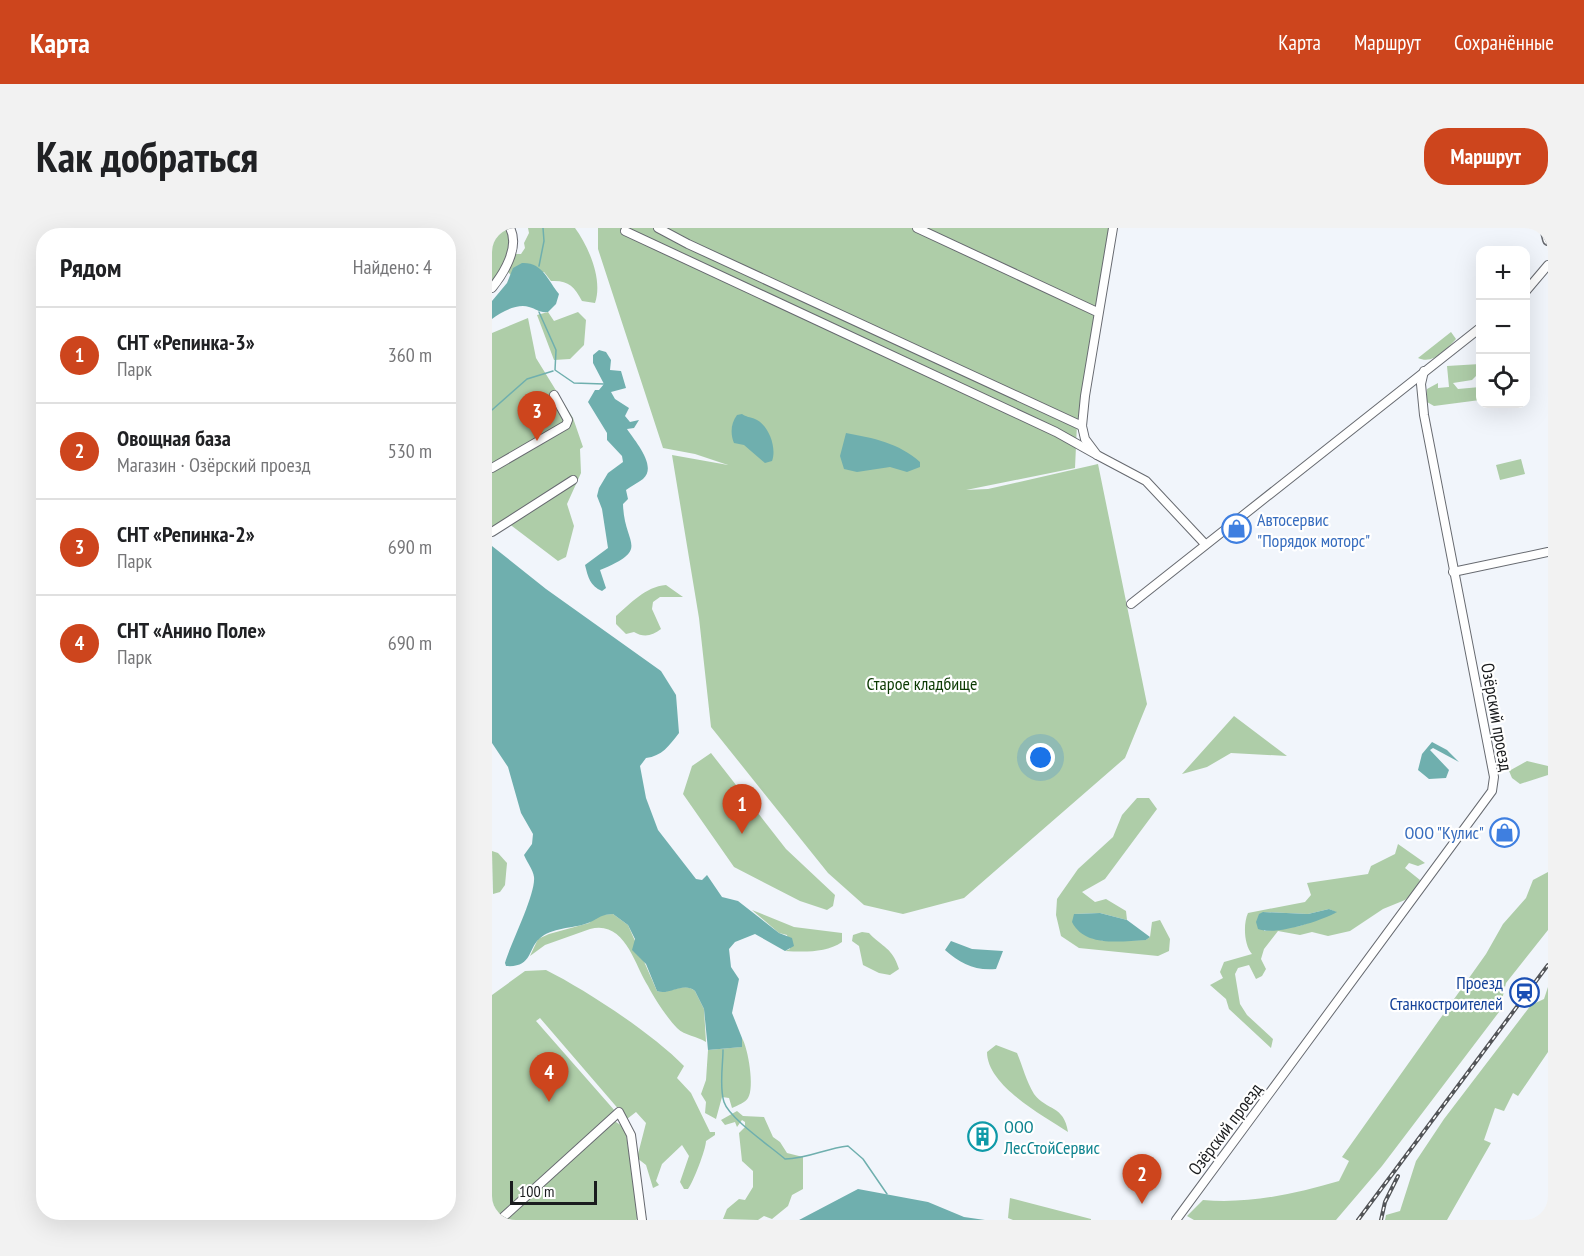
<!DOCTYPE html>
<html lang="ru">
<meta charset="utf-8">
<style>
:root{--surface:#fff;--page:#f2f2f2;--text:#202124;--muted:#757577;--line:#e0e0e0;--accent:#cd451d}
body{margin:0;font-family:"PT Sans Narrow",sans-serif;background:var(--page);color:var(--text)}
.controls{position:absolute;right:18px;top:18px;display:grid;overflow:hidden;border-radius:12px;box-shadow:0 6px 24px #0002}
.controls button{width:54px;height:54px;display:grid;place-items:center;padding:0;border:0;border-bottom:2px solid var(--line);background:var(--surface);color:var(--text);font:30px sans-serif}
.scale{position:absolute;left:18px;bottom:15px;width:87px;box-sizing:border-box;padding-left:6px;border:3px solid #1a1c1e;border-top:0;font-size:16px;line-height:21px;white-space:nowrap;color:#1a1c1e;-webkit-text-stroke:4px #fff;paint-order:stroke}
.you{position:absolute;left:549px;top:530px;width:21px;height:21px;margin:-15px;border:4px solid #fff;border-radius:50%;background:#1a73e8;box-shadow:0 0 0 9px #1a73e833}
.badge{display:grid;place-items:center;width:39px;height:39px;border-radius:50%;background:var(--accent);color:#fff;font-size:20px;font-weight:700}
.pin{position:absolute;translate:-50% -50px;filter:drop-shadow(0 2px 3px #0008)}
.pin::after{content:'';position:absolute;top:32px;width:21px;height:18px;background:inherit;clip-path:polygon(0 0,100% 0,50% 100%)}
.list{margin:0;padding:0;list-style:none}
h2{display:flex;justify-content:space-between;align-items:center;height:78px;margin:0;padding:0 24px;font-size:26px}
h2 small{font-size:20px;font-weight:400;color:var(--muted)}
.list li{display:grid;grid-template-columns:39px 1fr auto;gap:18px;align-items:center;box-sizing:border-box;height:96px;padding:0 24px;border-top:2px solid var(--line)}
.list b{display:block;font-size:22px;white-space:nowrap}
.list p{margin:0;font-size:20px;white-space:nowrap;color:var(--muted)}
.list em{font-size:20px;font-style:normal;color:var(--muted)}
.icon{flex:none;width:33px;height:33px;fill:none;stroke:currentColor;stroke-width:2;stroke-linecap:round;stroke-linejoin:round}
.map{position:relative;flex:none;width:1056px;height:992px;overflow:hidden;border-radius:24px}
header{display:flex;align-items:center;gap:36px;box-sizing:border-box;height:84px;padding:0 30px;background:var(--accent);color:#fff}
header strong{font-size:28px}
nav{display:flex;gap:33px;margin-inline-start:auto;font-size:21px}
.intro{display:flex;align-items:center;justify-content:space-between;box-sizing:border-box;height:144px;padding:0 36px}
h1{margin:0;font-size:42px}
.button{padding:15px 27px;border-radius:24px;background:var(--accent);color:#fff;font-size:21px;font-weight:700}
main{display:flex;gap:36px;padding:0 36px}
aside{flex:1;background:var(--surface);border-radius:24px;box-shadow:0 6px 24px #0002}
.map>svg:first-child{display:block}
</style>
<header>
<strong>Карта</strong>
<nav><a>Карта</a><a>Маршрут</a><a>Сохранённые</a></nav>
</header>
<div class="intro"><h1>Как добраться</h1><a class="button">Маршрут</a></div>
<main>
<aside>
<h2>Рядом<small>Найдено: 4</small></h2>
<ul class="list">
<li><span class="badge">1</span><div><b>СНТ «Репинка-3»</b><p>Парк</p></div><em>360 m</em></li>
<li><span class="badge">2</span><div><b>Овощная база</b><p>Магазин · Озёрский проезд</p></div><em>530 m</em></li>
<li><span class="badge">3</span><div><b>СНТ «Репинка-2»</b><p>Парк</p></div><em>690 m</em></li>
<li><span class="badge">4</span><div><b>СНТ «Анино Поле»</b><p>Парк</p></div><em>690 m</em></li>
</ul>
</aside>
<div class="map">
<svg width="1056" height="992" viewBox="0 0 1056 992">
<rect width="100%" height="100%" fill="#f1f5fb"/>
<!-- green -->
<g fill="#aecda8" fill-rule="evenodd">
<path d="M0,0H18L19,26H29L33,20L32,15L37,5L36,0H83C97,19 111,52 103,75L90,73C82,58 76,52 59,53L52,44L19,47L13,41L0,60Z"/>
<polygon points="106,0 619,0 585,196 583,240 474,262 496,261 606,236 655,476 633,530 472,670 411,686 372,677 336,645 219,499 207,390 180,227 236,237 203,226 171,220 106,21"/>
<polygon points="56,84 62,93 86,84 94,92 92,117 78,131 62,132 45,87"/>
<polygon points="36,90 44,130 81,190 91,219 88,221 89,245 75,276 82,298 74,329 66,333 16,295 0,305 0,105"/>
<path d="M959,104L964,111C954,122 941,137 926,130Z"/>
<polygon points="988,136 988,144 980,152 961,155 966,161 988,159 988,172 942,178 935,174 935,161 946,155 946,160 957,159 955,138"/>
<polygon points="1029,231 1033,246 1008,252 1004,237"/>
<path d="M174,357L191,369H168L161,374L160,381L169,401C160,408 152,410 142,404L134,406L124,396V388C139,375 153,359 174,357Z"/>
<polygon points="742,488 795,528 739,525 715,539 690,546"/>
<polygon points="219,525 294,621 343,667 341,678 335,682 308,673 242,639 191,566 200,538"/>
<polygon points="1035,533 1056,538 1056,547 1028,556 1020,550 1017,543"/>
<polygon points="645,570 657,570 665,581 613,651 590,664 603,674 614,671 634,683 635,692 608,685 582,686 595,708 612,713 654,712 658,709 660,694 668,692 678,711 677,723 666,728 587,720 569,708 564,687 565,671 586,641 621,609 630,587"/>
<path d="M906,616L933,635L926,638L917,635L913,640L928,652L922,664L913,672L891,681L858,703L836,708L820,704L808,707L786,703L772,721L769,731L774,741L770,748L764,751L757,737L746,740L743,746L748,776L755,787L781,811L779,820L737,781L734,771L718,757L731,750L728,744L732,734L760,726C752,717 751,696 756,685L813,674L819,667L815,655L876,646L879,638L903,626ZM837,681L844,684L808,698L772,703L771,684L816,686Z"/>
<polygon points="0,623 6,625 15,635 13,657 8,664 1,666"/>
<path d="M1056,644V702L1014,755L1007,784L890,938L844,992H702L695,988L711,972C757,976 803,966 847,953L857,933L850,929L994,726L1011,696L1034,670L1041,652Z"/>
<path d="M260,682L302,699L350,705V714C334,725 312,724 293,723L298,721L295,707L287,705Z"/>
<path d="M121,686L136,697L165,763C177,767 191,753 203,763L212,781L214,814C205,808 193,808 185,800C176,791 162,770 156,758C142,736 133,692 98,701L53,717L38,728L46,711L57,706L97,695L106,687Z"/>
<path d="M370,704L377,705C391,720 400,719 407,741L398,747L387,745L371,737L367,718L360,713L361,707Z"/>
<path d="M54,742C94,762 161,806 192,838L185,850L199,865L218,904H223V907L214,913C214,921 201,955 196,961H192L188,954L197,928L190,917L170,936L164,953L167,957L161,960L154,937L145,930L154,895L144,884L135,891L48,790L44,793L123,883L121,886L124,894L133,900L147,989L144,992H0V767L33,743Z"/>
<polygon points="1056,759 1056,824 1026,868 1021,865 1012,883 1003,880 992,912 999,915 955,992 893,992 894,987 908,983 924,933 952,891 1039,777 1052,771"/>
<path d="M250,810C256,820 263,860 256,870C253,875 246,877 240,880L237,870L230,869L224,891L213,885L214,874L209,866L214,852L216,822L249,819Z"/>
<path d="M504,817L525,825C531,839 534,853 542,866C555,883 572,877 576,904C552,888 495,858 495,824Z"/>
<polygon points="245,883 251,888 272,889 281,909 288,914 295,925 311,929 311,961 300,967 296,978 280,991 272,988 266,992 231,991 235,981 247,971 253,972 261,959 261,943 250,933 247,905 253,899 253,894 250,892 245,899 243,894 233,897 229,892"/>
<polygon points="518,970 599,991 599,992 521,992 516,990"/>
</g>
<!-- water -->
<g fill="#6fafae">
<path d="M30,35C51,34 56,53 67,66L64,76L56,84C47,85 45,81 37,79C26,75 9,84 0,91V73L15,55L21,40Z"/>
<path d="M107,122L114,124L119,132L118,142L129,143L134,160L119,164L123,171L137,180L133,188L138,194L147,192L142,200L135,201C142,212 166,238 151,251C146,255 139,258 134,262L136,271L131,276C132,318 160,320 108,342L114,360L110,363C98,358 96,349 93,337L116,320L110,281L105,268L107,260L116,245L131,234L130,228L115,212V205L96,174L103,162H107L112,156L101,135V127Z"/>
<path d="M250,186C254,189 258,189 263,191C277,197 285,220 280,233L273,235L252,217L242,215C238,205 239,195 245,187Z"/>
<path d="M354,205C381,210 407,215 428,234V239L415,244L398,239L365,244L352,241L348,228Z"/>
<path d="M0,318L54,361L169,443L184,467L187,505C177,518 170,528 154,530L148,538L154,570L166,602L204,651L210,652L215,647L230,669L246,673L287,705L300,710L302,718L293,723L263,706L243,714L237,721L239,739L247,751L240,785L250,810V819L216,822L212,781L203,763C191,753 177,768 165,763L154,736L140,722L143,711L136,697L121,686C106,687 107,691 96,695C80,701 60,699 47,711C36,721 40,740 14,738L13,735C18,717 44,666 42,649C41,642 35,634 32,627L40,616L41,606L29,585L16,539L0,515Z"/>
<polygon points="940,514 955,522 967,534 941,520 938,522 957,542 954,550 937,551 926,542 930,526"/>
<path d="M837,681L845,684C829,693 783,708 766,701L764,694L767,686L771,684L816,686Z"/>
<path d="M608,685L635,692L658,709L654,712C630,713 593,720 580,694L582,686Z"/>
<path d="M459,713L480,721L511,723L504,741C482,743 468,735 453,722Z"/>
<polygon points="366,961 436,974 472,989 493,992 307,992"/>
</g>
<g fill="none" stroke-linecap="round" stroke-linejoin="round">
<!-- stream -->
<g stroke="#6fafae" stroke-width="1.5">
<polyline points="47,38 52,13 51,0"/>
<polyline points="47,84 64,122 63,142 82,155 112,156"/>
<polyline points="0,182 35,151 61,143"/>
<path d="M231,822C231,837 227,859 232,874C237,890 278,918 293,931C316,931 334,920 356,918L371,931L395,966"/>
</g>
<defs>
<g id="minor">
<polyline points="166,0 196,16 590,198"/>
<polyline points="425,0 603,83"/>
<polyline points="621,0 593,168 590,198 593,211 605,227 654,253 713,316"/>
<polyline points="133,3 564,204 605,227"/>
<path d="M0,60C12,45 28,19 18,0"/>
<polyline points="1034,63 1056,37"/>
<polyline points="0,240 74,197 76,192 62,167"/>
<polyline points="0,304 81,252"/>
<polyline points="961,344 1056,324"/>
<polyline points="639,376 988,100"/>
<polyline points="8,992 127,884 139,907 150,992"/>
<polyline points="684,992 1000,563 1002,549 932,187 929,156 932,143"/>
</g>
<polyline id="major" points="1053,0 1056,12"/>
</defs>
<!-- minor casing -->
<use href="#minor" stroke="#676a70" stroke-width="10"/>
<!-- major casing -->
<use href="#major" stroke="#676a70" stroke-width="12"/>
<!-- minor -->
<use href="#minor" stroke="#fff" stroke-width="8"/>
<!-- major -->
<use href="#major" stroke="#fff" stroke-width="9"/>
<defs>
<g id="rail">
<polyline points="866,992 1056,737"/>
<polyline points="889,992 893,974 906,948"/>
</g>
</defs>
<!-- rail casing -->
<use href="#rail" stroke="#525458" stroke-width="4"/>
<!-- rail -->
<use href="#rail" stroke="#fff" stroke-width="1.5" stroke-dasharray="4.5" stroke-linecap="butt"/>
</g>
<!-- icons -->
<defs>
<symbol id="shop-ring" viewBox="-11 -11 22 22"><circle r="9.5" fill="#fff" stroke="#3f7fe0" stroke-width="1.5"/><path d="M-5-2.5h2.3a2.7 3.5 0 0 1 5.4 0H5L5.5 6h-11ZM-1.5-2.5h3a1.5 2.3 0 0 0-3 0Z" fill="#3f7fe0"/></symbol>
<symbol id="station-ring" viewBox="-11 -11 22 22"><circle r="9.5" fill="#fff" stroke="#1a4fb4" stroke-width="1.5"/><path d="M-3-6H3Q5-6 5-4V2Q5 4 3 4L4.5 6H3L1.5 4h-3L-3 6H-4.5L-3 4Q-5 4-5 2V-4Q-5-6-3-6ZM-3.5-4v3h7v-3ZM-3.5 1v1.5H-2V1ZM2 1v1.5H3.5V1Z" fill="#1a4fb4"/></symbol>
<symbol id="building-ring" viewBox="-11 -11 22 22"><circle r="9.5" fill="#fff" stroke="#0f9aa8" stroke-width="1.5"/><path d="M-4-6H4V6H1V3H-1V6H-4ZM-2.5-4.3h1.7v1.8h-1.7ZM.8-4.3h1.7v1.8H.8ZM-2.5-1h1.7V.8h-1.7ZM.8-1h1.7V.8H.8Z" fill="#0f9aa8"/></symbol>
</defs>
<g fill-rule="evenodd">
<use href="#shop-ring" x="728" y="284" width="33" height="33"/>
<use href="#shop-ring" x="996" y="588" width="33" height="33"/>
<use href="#station-ring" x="1016" y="748" width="33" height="33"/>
<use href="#building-ring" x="474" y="892" width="33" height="33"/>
</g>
<g text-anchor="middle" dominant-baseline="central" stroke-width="4.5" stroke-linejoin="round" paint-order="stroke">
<!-- shop labels -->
<g font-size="18" fill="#366cbe" stroke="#fff" text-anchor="start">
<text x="765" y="291">Автосервис<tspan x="765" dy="21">"Порядок моторс"</tspan></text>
<text x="992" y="604" text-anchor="end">ООО "Кулис"</text>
</g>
<!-- park labels -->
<g font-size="18" fill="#0c3a03" stroke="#fff">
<text x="430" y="455">Старое кладбище</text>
</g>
<!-- street labels -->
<g font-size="18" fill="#1a1c1e" stroke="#fff">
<text transform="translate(1005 489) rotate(80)">Озёрский проезд</text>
<text transform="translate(733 901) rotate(-53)">Озёрский проезд</text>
</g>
<!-- transit labels -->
<g font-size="18" fill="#164399" stroke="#fff" text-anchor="end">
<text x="1011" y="754">Проезд<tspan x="1011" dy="21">Станкостроителей</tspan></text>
</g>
<!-- culture labels -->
<g font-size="18" fill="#0d838f" stroke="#fff" text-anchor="start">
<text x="512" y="898">ООО<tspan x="512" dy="21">ЛесСтойСервис</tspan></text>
</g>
</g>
</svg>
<div class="controls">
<button>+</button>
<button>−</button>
<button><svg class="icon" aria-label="locate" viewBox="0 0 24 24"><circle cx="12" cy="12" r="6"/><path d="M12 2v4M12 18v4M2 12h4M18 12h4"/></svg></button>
</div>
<div class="scale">100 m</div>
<div class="you"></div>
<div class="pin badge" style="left:250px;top:606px">1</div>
<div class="pin badge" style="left:650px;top:976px">2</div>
<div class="pin badge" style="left:45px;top:213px">3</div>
<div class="pin badge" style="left:57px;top:874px">4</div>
</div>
</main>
